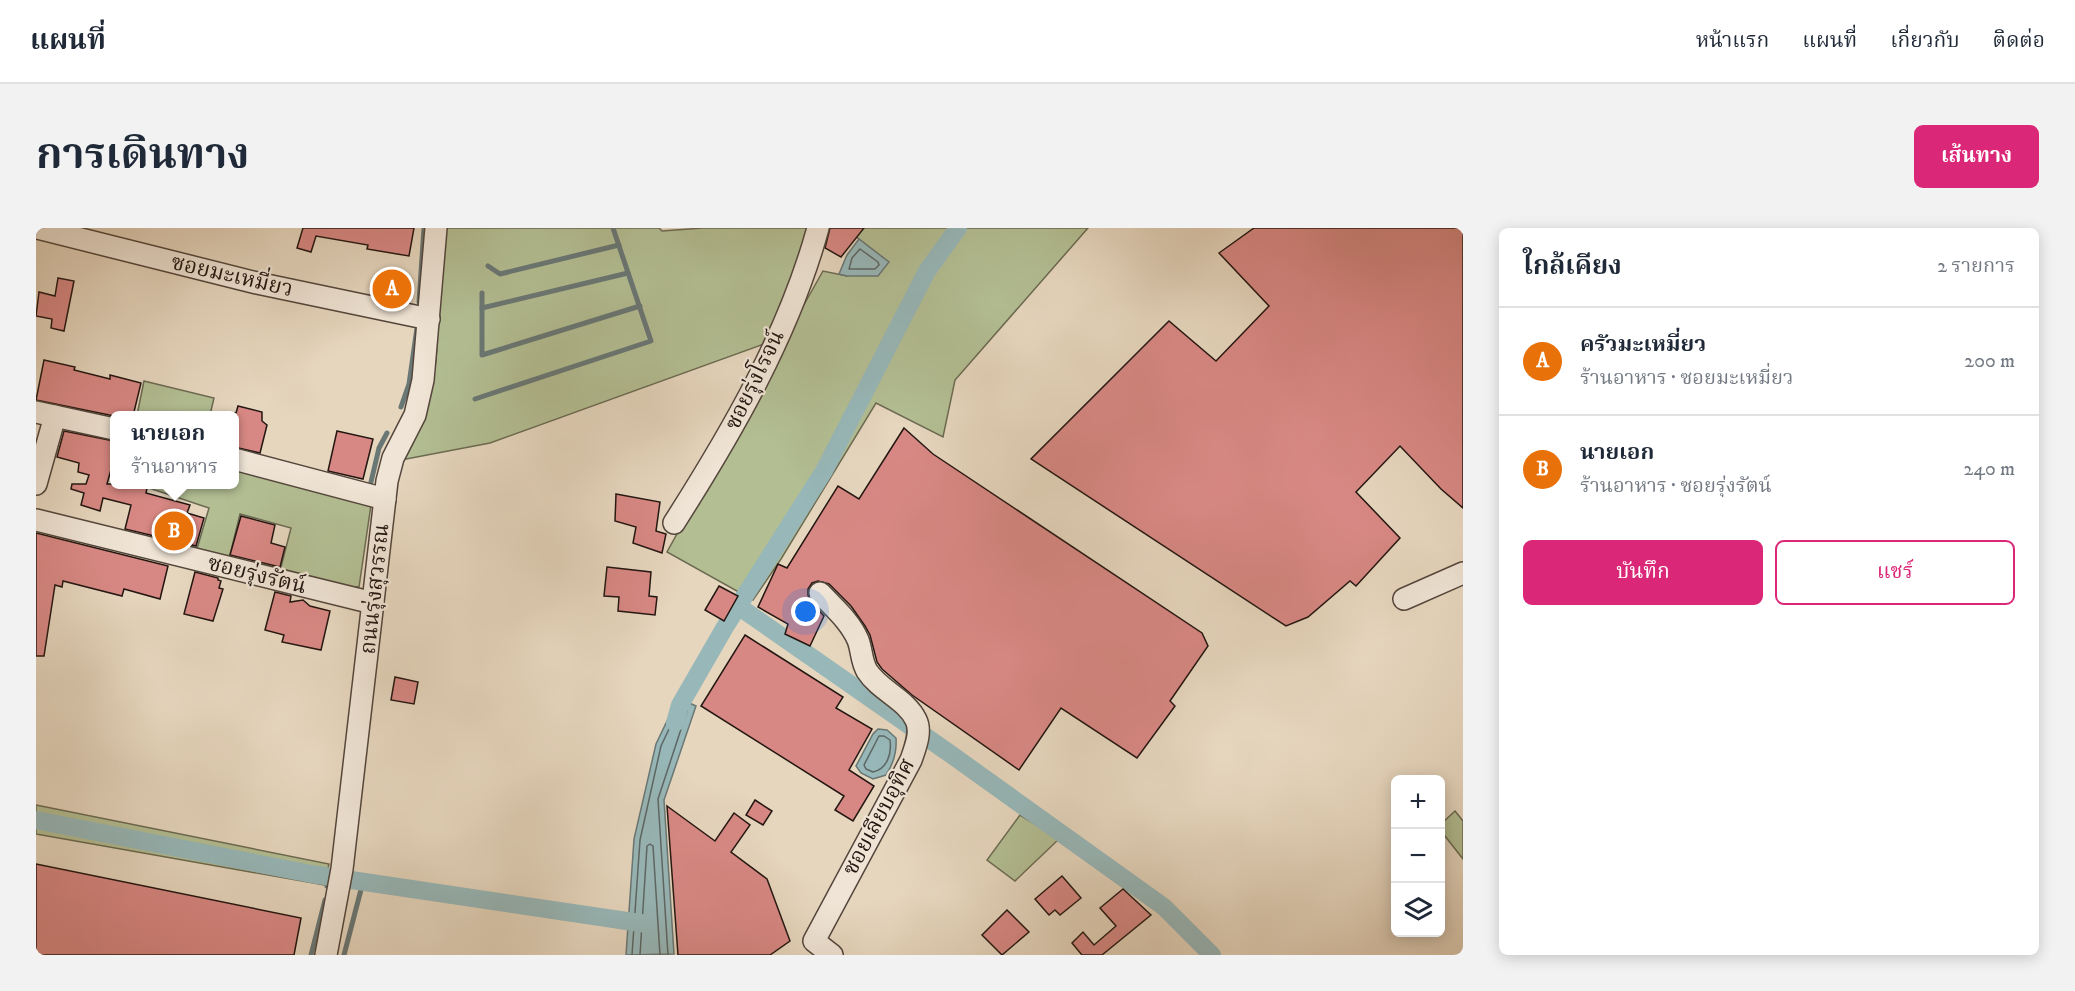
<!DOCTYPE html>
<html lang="th">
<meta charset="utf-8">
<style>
:root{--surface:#fff;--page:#f2f2f3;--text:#1f2937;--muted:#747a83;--line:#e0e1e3;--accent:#db2777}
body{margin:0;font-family:"IM FELL DW Pica","Noto Serif Thai",serif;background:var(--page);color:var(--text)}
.controls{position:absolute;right:18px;bottom:18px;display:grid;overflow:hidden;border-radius:9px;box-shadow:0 3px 15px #0003}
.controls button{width:54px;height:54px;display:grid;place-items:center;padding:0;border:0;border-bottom:2px solid var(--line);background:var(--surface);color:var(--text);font:30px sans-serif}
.you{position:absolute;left:770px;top:384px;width:21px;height:21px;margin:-15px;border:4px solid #fff;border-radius:50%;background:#1a73e8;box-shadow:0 0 0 9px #1a73e833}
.badge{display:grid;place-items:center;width:39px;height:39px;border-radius:50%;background:var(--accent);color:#fff;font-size:20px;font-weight:700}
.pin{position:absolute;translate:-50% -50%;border:3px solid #fff;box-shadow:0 2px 6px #0006}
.popup{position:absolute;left:74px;top:183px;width:129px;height:78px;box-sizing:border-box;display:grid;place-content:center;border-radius:9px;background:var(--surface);filter:drop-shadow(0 2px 4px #0005);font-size:20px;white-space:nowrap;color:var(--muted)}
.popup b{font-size:22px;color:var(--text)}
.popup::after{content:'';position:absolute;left:50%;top:100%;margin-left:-12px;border:12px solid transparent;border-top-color:var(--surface)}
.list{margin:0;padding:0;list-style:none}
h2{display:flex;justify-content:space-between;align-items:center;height:78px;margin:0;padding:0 24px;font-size:26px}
h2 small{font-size:20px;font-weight:400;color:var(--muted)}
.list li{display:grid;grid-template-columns:39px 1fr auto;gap:18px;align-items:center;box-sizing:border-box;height:108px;padding:0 24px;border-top:2px solid var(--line)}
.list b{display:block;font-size:22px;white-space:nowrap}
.list p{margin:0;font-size:20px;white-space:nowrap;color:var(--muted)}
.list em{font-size:20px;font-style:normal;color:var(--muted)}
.actions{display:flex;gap:12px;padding:18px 24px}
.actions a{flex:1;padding:14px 0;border:2px solid var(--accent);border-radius:9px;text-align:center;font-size:21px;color:var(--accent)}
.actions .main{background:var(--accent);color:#fff}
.icon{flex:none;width:33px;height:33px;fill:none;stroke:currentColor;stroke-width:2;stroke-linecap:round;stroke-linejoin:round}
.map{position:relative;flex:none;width:1427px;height:727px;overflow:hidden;border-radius:9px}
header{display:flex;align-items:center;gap:36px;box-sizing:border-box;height:84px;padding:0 30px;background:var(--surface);border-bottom:2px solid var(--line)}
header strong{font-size:28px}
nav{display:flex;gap:33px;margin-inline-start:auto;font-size:21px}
.intro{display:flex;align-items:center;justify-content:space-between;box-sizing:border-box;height:144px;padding:0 36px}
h1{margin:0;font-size:42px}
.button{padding:15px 27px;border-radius:9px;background:var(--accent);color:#fff;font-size:21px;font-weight:700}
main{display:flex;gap:36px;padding:0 36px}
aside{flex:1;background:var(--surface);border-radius:9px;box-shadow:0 3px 15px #0003}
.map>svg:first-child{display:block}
</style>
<header>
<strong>แผนที่</strong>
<nav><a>หน้าแรก</a><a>แผนที่</a><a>เกี่ยวกับ</a><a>ติดต่อ</a></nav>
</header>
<div class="intro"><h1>การเดินทาง</h1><a class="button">เส้นทาง</a></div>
<main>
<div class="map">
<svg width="1427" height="727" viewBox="0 0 1427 727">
<rect width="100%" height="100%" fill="#e6d6be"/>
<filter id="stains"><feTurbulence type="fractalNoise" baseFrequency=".00333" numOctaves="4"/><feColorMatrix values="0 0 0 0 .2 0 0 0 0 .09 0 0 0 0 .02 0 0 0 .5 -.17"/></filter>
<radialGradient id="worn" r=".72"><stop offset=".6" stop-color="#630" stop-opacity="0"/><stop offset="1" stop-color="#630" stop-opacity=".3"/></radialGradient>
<!-- green -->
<g fill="#b3be93" stroke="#6b6a52" stroke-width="1.5">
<polygon points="408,0 623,0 626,3 667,0 772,0 752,105 787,43 811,48 852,34 809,0 1052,0 919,152 907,209 840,175 745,331 717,372 631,324 750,108 454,215 365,232 389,183 400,133"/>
<polygon points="108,153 178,170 174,187 101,187"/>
<polygon points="198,236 335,277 323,359 289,357 244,343 255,300 204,286 193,331 160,324 173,280 113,260 114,256 198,256"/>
<polygon points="0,577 293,636 288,657 0,606"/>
<polygon points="1419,583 1427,593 1427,631 1405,603 1405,596"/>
<polygon points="984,587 1023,611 979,653 951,632"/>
</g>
<!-- water -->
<g fill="#97b7b8" stroke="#697775" stroke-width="1.5">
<polygon points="823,11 853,34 842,48 811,48 803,46 811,27"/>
<polygon points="642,470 660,478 628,572 638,726 590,727 598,611 620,516"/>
<path d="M842,501L851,502L860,510C861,524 858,535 850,547L837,551L825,545L820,538L837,506Z"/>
</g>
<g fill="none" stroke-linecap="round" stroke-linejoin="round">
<!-- shore -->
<g stroke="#5d6664" stroke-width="1.5">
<polygon points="824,21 842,34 843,37 839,41 813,41 816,30"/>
<path d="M843,508H848L854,512C856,526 851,541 837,544L830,541L828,537Z"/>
<polyline points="596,727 604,612 625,518 643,480 646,479 651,480 651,483 622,571 632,727"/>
<polyline points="604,727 611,618 614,616 617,618 624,727"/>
</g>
<!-- stream -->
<g stroke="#697775" stroke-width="5">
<polyline points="452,38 464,46 583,17"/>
<polyline points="446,65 446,127 604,78"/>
<polyline points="383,74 388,0"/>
<polyline points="446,80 592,45"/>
<polyline points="439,171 615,113 577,0"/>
<polyline points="365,179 373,156 381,100"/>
<polyline points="335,254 343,220 351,205"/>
<polyline points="291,658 292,649"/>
<polyline points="275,727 289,672"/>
<polyline points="308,727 327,654"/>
</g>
<!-- canal -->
<g stroke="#97b7b8" stroke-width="18">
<polyline points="702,378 913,525 1128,679 1176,727"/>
<polyline points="639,495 644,477 689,399 788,243 891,43 922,0"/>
<polyline points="0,592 275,646 611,696"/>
</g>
</g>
<!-- building -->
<g fill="#d88884" stroke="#231611" stroke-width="1.5">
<polygon points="267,0 378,0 373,28 331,21 332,17 280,8 275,24 261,20"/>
<polygon points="794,0 828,0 805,29 789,20"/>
<polygon points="1218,0 1427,0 1427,280 1405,261 1364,218 1320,264 1364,310 1320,358 1314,353 1272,389 1250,398 995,231 1133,93 1180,133 1233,78 1183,25"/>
<polygon points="341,46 376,56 372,74 336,66"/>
<polygon points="22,50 38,53 28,103 15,100 16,91 0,88 3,64 19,68"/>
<polygon points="8,132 39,139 38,142 74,151 74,147 105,155 97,188 78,188 0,172"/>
<polygon points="202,178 226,184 226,193 231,197 224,225 198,219 198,185 200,185"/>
<polygon points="868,200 897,226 1166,405 1172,418 1134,473 1139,478 1101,530 1025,480 983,542 876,467 846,441 841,434 834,407 829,398 815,378 793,356 782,353 776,355 772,361 772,367 774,373 788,388 774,418 749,406 752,396 722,379 742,336 751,340 802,258 823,271"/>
<polygon points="28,203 78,213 78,231 71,256 112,256 110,265 154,277 151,285 168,290 160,318 89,301 95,277 67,270 64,283 45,277 48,265 35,261 36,256 50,256 53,247 42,244 43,235 21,229"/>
<polygon points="301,203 337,211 327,251 292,243"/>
<polygon points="580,266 624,274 620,303 630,306 626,325 597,315 600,299 579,293"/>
<polygon points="205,288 239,297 235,315 249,319 244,339 194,327"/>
<polygon points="0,305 132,338 124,371 88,361 86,368 27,353 26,359 19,357 8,428 0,428"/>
<polygon points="571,339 615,344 613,368 621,369 619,387 582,383 583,369 568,368"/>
<polygon points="159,344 182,350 182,352 185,353 183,360 187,361 177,393 148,386"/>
<polygon points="683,358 702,368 688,393 669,382"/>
<polygon points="239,364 255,368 254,374 267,372 274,378 294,383 285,422 246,414 248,407 229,402"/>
<polygon points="709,407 807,469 800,480 836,501 813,542 838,558 817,593 799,582 808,568 665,478"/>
<polygon points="359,449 382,454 378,476 355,472"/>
<polygon points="719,572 736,583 727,597 710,587"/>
<polygon points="631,578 679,613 698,585 714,597 695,624 731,651 754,713 734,727 642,727"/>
<polygon points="0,636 265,690 258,727 0,727"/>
<polygon points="1026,648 1045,670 1024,687 1019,682 1013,687 999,671"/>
<polygon points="1087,661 1115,687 1066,727 1046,727 1036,715 1047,704 1058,717 1080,698 1064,680"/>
<polygon points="971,682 993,704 966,727 946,707"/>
</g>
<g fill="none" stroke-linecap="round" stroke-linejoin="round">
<defs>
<g id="minor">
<polyline points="1,0 221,55 393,91"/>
<polyline points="0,184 78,201"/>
<polyline points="198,231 349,271"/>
<polyline points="0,256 19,188"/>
<polyline points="0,292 337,375"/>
<path d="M638,295C696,204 753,106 782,0"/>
<path d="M784,365C797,379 814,393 822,412C826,422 825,433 831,443C844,463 870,471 880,492C886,504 879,520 875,532L778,713L796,727"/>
<polyline points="1368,371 1427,345"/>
<polyline points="290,727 306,641 351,253 357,230 379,187 387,152 400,0"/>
</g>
</defs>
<!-- minor casing -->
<use href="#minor" stroke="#54463c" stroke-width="24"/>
<!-- minor -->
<use href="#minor" stroke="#efe4d5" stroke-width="21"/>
</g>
<g text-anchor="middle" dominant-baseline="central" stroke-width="4.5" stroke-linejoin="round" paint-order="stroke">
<!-- street labels -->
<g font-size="22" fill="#231611" stroke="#efe4d5">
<text transform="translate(196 48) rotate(13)">ซอยมะเหมี่ยว</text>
<text transform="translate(719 152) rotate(-64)">ซอยรุ่งโรจน์</text>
<text transform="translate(221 347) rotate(14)">ซอยรุ่งรัตน์</text>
<text transform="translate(339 361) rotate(-84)">ถนนรุ่งสุวรรณ</text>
<text transform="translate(843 589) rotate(-62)">ซอยเลียบอุทิศ</text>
</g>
</g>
<rect width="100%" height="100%" filter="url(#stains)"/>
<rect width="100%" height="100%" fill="url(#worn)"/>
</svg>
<div class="controls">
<button>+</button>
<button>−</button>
<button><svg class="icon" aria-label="layers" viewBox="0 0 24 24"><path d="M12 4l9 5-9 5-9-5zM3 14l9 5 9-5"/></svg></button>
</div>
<div class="you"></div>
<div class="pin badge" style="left:356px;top:61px;background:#e8710a">A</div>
<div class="pin badge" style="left:138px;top:303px;background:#e8710a">B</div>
<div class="popup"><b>นายเอก</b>ร้านอาหาร</div>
</div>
<aside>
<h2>ใกล้เคียง<small>2 รายการ</small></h2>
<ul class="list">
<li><span class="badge" style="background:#e8710a">A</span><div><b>ครัวมะเหมี่ยว</b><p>ร้านอาหาร · ซอยมะเหมี่ยว</p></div><em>200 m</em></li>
<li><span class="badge" style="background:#e8710a">B</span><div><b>นายเอก</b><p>ร้านอาหาร · ซอยรุ่งรัตน์</p></div><em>240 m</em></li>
</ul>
<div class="actions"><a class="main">บันทึก</a><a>แชร์</a></div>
</aside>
</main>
